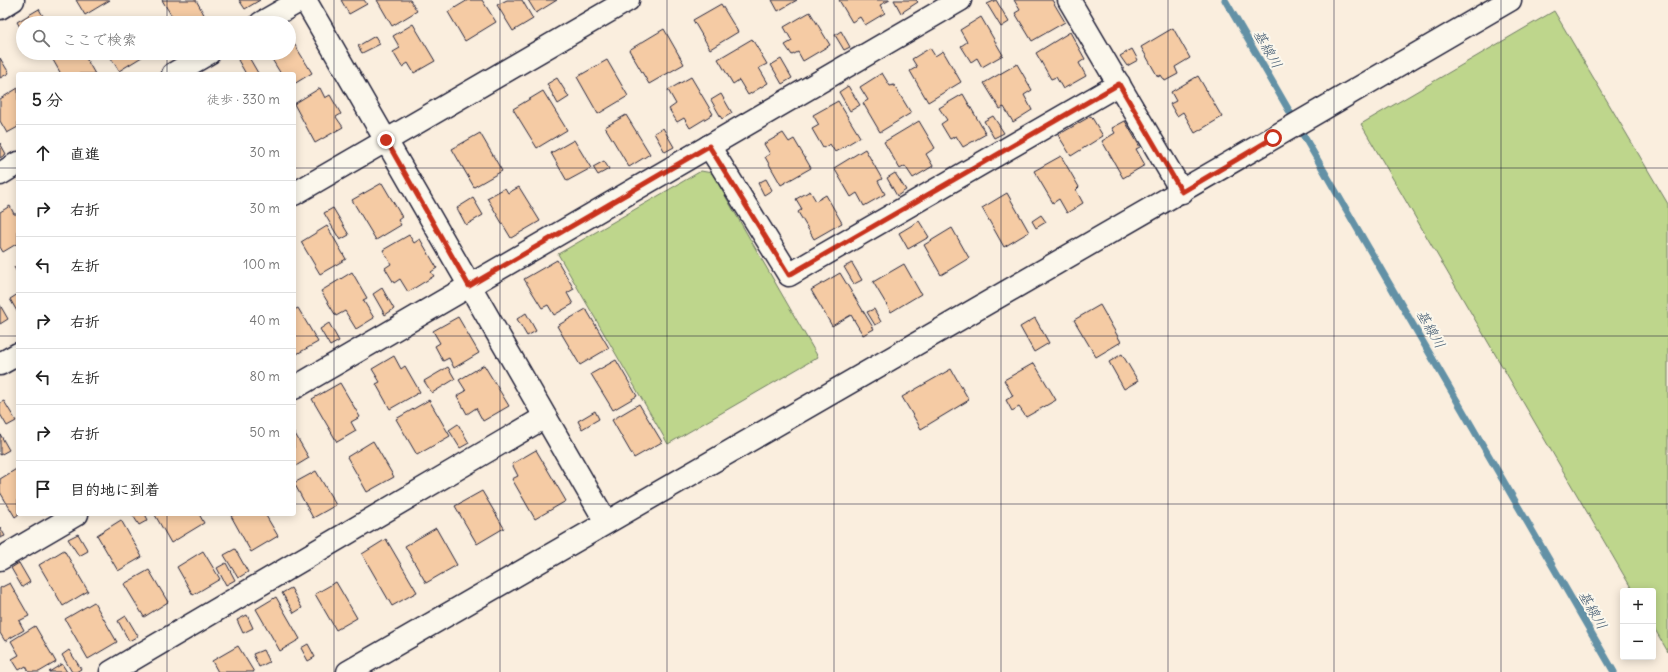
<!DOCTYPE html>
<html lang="ja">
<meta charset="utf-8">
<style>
:root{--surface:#fff;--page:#f6f6f6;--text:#222;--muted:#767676;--line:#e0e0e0}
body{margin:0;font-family:Delius,"Klee One",sans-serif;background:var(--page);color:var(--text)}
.controls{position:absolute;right:12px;bottom:12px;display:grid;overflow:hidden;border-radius:4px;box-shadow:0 2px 10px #0003}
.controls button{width:36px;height:36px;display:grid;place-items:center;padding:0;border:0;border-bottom:1px solid var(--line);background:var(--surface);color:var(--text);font:20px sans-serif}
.stop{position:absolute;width:12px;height:12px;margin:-9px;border:3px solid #c8321e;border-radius:50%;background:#fff}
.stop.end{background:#c8321e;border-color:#fff;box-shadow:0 1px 4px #0008}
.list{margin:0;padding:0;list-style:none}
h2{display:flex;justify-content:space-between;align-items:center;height:52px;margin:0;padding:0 16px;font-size:17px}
h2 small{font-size:13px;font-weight:400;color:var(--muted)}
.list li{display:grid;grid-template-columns:26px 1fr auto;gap:12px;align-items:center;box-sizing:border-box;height:56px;padding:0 16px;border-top:1px solid var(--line)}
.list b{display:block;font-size:15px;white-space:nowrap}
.list em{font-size:13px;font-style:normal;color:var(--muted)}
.icon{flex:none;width:22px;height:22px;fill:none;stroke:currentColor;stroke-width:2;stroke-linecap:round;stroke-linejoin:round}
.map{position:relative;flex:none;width:1668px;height:672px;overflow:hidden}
.search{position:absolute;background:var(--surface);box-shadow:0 2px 10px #0003;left:16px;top:16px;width:280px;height:44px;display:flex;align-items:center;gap:10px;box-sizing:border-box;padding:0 14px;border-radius:22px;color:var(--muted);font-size:15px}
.panel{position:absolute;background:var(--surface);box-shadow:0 2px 10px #0003;left:16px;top:72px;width:280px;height:444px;border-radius:4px}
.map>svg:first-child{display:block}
</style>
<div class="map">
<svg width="1668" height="672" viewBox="0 0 1668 672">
<rect width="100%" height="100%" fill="#faeede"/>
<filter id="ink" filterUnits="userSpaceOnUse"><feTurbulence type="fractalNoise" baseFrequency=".025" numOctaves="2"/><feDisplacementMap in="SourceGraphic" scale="8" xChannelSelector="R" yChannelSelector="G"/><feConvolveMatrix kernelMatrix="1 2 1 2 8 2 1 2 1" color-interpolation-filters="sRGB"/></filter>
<g filter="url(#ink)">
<!-- green -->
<g fill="#bed68c" stroke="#707c64">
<polygon points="1554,11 1668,204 1668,652 1653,626 1653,591 1633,591 1361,124"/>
<polygon points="701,171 712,173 818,357 668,444 558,254"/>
</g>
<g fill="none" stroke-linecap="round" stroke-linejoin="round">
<!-- stream -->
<polyline stroke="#6391a6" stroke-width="7" points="1225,0 1614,672"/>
</g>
<!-- building -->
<g fill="#f5cba4" stroke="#22223b">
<polygon points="76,0 110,0 85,15"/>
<polygon points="162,0 196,0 207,20 202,23 176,23"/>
<polygon points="239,0 260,0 245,9"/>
<polygon points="341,0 364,0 367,4 349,14"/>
<polygon points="377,0 410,0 417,11 392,26"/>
<polygon points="468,0 482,0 496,22 465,41 448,12"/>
<polygon points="507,0 522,0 533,19 513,31 497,5"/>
<polygon points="528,0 557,0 536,13"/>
<polygon points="772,0 797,0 778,11"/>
<polygon points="839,0 890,0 880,5 885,13 865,25 860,17 852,22"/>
<polygon points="894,0 916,0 918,2 901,13"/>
<polygon points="996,0 1009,22 1001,27 987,4"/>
<polygon points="1014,0 1052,0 1065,22 1032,41 1015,13 1020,10"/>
<polygon points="721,4 738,32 710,49 693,20"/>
<polygon points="39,9 47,23 23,23 23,32 17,22"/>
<polygon points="810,12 830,45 803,61 798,52 792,55 785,45 792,41 784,27"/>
<polygon points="981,17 1003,55 982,67 977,58 971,62 961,46 967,42 960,30"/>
<polygon points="413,24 435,61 414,73 408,63 402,67 393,52 400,48 393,36"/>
<polygon points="1173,28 1190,58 1175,67 1178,74 1165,81 1161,75 1158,77 1141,47"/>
<polygon points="664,29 684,64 649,84 629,50"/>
<polygon points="841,31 850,47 844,50 835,35"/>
<polygon points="1070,32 1085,59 1079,63 1086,76 1063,89 1056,77 1051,79 1036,53"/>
<polygon points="375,36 380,44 362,53 358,46"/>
<polygon points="752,39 767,64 759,68 768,83 748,95 739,80 733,84 718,59"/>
<polygon points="293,42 312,73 294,84 294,74 281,74 270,56 275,53 289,53 289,45"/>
<polygon points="930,48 935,56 943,51 961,82 928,102 910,71 917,67 912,59"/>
<polygon points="1132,49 1138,60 1127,66 1120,56"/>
<polygon points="65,53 83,53 95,74 61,74 53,60"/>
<polygon points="108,53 143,53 145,55 119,71"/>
<polygon points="247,54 258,73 257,74 246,74 238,60"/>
<polygon points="0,58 9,73 0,78"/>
<polygon points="781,59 792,78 782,84 771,65"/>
<polygon points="607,60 628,96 598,114 577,77"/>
<polygon points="1017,64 1032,90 1024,95 1032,110 1013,122 1004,107 1000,109 984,83"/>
<polygon points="882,73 890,86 894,85 911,113 880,132 863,103 868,100 860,87"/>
<polygon points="1198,76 1222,117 1195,133 1183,112 1177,116 1170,104 1176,101 1171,92"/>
<polygon points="691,77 713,114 690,128 684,118 677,122 669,109 676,104 668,90"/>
<polygon points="557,78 569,97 558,104 547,84"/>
<polygon points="848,86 860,105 850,111 839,92"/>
<polygon points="18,88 18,127 7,133 0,121 0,99"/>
<polygon points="320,88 325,98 330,95 341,114 336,117 343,127 315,143 294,104"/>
<polygon points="543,91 567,130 537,148 513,109"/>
<polygon points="721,94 732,113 722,119 711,100"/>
<polygon points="963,94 986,134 963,147 956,136 950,139 941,124 947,120 939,108"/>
<polygon points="838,101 860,137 835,152 830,144 823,148 812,129 819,125 813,115"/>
<polygon points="626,115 650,154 629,167 605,127"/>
<polygon points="993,116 1004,133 994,138 984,121"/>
<polygon points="1091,116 1103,136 1071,156 1058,135"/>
<polygon points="919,121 935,148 926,154 933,166 913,178 905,166 900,169 884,142"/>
<polygon points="1125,121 1140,147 1136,149 1145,165 1123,178 1102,141 1115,133 1112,128"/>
<polygon points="663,128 674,147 665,152 654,133"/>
<polygon points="480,133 502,171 474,187 452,149"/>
<polygon points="783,133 789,142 794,139 811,168 781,185 765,157 770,154 764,144"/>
<polygon points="574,140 591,168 567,181 551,153"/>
<polygon points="0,143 6,154 0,158"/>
<polygon points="865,149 882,179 878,181 885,194 864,206 857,193 851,197 834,168"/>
<polygon points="1061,156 1079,187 1076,190 1083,203 1067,213 1059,199 1053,203 1034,171"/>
<polygon points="604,161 609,169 598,175 593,167"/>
<polygon points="895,173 906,190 897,196 887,178"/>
<polygon points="766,179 772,190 764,195 758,183"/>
<polygon points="382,183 402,217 398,220 401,225 376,240 352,200"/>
<polygon points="519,187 540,221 511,238 487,198 505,188 508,193"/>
<polygon points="810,191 816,201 826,195 842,223 814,239 798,212 802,209 796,199"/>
<polygon points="1007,193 1029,232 1004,247 982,208"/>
<polygon points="473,198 483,215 466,225 457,208"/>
<polygon points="10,206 14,214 18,214 18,243 3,252 0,247 0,212"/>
<polygon points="333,208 349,235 340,240 324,213"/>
<polygon points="1041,215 1046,222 1036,228 1032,221"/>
<polygon points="919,221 929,237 908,249 899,233"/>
<polygon points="327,226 346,259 320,274 301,242"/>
<polygon points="952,228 969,258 941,275 924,245"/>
<polygon points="409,235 414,243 420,239 437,268 431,272 434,276 408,292 400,279 394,283 385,268 391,264 383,250"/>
<polygon points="557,260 574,289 567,293 573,304 554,315 548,305 542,308 524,279"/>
<polygon points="852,263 862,280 854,284 844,267"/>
<polygon points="904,264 921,294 891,312 873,282"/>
<polygon points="18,265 18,274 14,267"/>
<polygon points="352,272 367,298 363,300 374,318 356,329 345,311 336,316 321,291"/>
<polygon points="840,273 874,329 863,335 851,315 832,326 811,290"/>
<polygon points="382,288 394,309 385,315 373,294"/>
<polygon points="18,294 18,313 10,299"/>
<polygon points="0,305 8,319 0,324"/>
<polygon points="1100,305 1121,342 1096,357 1074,320"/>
<polygon points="298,308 318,342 295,355 294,310"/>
<polygon points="586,309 609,348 580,365 557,326"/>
<polygon points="874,309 881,322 875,325 867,312"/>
<polygon points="526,313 536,331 527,336 517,319"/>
<polygon points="458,317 479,353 454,368 449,358 443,361 435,346 440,343 433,331"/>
<polygon points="1035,318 1049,343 1034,352 1020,327"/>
<polygon points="329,323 339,341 330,346 320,329"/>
<polygon points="1122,354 1138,381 1124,389 1109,362"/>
<polygon points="394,356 401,369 405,366 420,392 390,409 376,384 380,382 372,369"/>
<polygon points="616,360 637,396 613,410 591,374"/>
<polygon points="1034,363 1056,400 1026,417 1019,407 1012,411 1006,400 1013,396 1004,380"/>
<polygon points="484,365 509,406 483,421 476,408 467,414 457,396 466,391 459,380"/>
<polygon points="448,367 455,379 432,393 424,381"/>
<polygon points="951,369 969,400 921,429 902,397"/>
<polygon points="340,383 360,417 351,422 356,431 337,442 312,399"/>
<polygon points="429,400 450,436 417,455 396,419"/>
<polygon points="4,401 16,421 7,426 0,414 0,403"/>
<polygon points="639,404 662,442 634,458 612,420"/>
<polygon points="595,411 599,419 582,429 578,421"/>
<polygon points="458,424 469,443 460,448 449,430"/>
<polygon points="294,432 309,458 294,467"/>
<polygon points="0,434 9,450 0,455"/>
<polygon points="373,441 394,477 367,492 347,457"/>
<polygon points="536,450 566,501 535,519 512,479 518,476 512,464"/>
<polygon points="18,468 18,514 19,514 15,517 0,492 0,479"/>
<polygon points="316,471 336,505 313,518 294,483"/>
<polygon points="482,491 504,528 477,544 455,506"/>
<polygon points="132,514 145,514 148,520 139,525"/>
<polygon points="156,514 199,514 204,523 171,543 155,515"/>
<polygon points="235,514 265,514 278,536 251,552 231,516"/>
<polygon points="121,520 142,557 118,571 97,535"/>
<polygon points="0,527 5,536 0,538"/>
<polygon points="436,528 457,565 426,583 405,546"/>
<polygon points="78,534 88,551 79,556 68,539"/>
<polygon points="386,539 417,592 392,606 362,554"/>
<polygon points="235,549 248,572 238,578 224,555"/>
<polygon points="64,550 88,591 63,606 39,565"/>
<polygon points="203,551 220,579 193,595 177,567"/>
<polygon points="19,563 30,582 22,587 11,568"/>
<polygon points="226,563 235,580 226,585 217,568"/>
<polygon points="149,570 168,602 144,617 124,584"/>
<polygon points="336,582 357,618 336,630 315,594"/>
<polygon points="10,583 29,616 19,621 24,630 5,641 0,633 0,588"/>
<polygon points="291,588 302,608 294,613 282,593"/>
<polygon points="276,597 300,639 280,651 256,609"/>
<polygon points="94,602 117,642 88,659 65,619"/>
<polygon points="247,615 253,628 243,633 237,620"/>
<polygon points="126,616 138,636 129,641 118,621"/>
<polygon points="35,626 56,662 39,672 29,672 26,666 19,670 12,659 19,655 11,641"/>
<polygon points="308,644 315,657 308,661 301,648"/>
<polygon points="238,646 254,672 218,672 212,661"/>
<polygon points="69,650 81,669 76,672 72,672 62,655"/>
<polygon points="263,650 269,662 259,667 253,654"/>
<polygon points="62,664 67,672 49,672"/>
</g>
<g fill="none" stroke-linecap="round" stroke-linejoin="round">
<defs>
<g id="street">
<polyline points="305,0 606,522"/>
<polyline points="1069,0 1182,192"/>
<polyline points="0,8 13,0"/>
<polyline points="261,23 301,0"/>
<polyline points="173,74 209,53"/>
<polyline points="709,146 789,275 1119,84"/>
<polyline points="0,174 18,163"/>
<polyline points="294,194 628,0"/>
<polyline points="0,364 18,354"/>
<polyline points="294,388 960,0"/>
<polyline points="0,559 77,514"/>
<polyline points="111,672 545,417"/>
<path d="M348,672C735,446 1124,226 1510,0"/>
</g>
</defs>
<!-- street casing -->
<use href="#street" stroke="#22223b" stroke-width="25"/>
<!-- street -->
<use href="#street" stroke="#fbf7ec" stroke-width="22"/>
</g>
</g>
<g fill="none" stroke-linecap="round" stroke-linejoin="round" filter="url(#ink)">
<!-- route -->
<polyline stroke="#c8321e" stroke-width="5" points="386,140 469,286 709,146 789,275 1119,84 1182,192 1273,138"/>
</g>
<!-- grid -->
<path fill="none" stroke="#22223b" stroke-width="1" stroke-opacity="0.55" d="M167,0V23M334,0V672M500,0V672M667,0V672M834,0V672M1001,0V672M1168,0V672M1334,0V672M1501,0V672M167,53V74M0,168H18M294,168H1668M0,336H18M294,336H1668M0,504H18M294,504H1668M167,514V672"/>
<g text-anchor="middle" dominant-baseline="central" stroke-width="4" stroke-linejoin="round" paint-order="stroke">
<!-- water labels -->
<g font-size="14" font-style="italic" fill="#425a71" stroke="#fbf7ec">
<text transform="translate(1268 49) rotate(60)">基線川</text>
<text transform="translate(1431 329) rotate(60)">基線川</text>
<text transform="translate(1593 610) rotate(60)">基線川</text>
</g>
</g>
</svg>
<div class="controls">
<button>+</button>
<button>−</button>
</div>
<div class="stop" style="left:1273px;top:138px"></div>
<div class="stop end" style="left:386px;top:140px"></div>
<div class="search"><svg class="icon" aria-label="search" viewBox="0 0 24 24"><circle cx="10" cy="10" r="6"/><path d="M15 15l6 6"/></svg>ここで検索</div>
<section class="panel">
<h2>5 分<small>徒歩 · 330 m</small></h2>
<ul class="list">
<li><svg class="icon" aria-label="ahead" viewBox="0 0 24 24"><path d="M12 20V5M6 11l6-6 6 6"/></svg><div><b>直進</b></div><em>30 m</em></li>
<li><svg class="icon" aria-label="right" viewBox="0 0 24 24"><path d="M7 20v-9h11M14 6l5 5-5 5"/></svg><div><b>右折</b></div><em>30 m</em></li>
<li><svg class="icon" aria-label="left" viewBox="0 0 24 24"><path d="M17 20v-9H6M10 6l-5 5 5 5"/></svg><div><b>左折</b></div><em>100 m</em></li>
<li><svg class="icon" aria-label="right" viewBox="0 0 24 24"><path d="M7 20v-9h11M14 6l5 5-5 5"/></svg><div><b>右折</b></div><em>40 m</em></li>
<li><svg class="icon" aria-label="left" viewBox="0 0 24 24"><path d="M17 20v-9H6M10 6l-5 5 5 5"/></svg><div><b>左折</b></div><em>80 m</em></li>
<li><svg class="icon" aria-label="right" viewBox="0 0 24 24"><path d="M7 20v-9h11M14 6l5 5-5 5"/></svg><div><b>右折</b></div><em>50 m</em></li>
<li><svg class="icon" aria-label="arrive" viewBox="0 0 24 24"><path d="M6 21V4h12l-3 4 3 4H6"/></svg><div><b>目的地に到着</b></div></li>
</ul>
</section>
</div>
